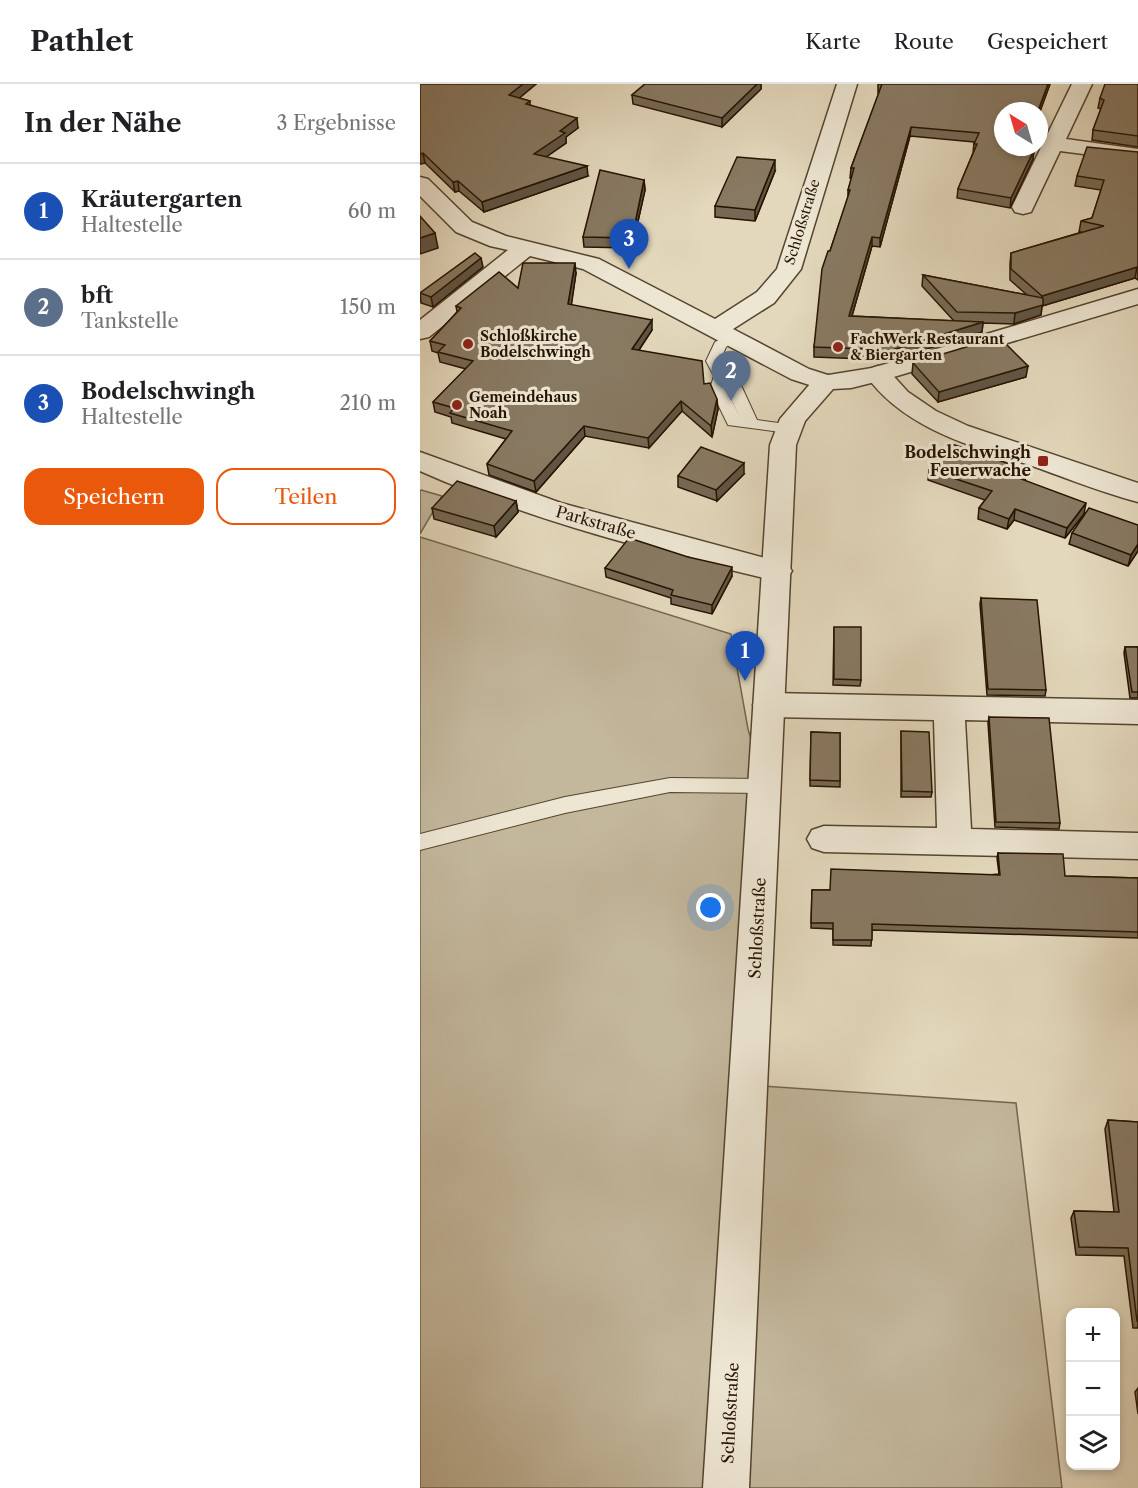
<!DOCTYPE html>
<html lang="de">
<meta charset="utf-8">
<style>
:root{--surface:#fff;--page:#f2f2f2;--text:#202124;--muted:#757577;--line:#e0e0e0;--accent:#ea580c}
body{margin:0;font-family:"Libre Caslon Text",serif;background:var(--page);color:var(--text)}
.controls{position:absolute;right:18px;bottom:18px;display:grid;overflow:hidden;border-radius:12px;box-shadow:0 3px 9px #0003}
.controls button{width:54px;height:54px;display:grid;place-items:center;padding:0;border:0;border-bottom:2px solid var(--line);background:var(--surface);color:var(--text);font:30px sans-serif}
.compass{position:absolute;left:574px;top:18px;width:54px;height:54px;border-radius:50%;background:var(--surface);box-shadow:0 3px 9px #0003;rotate:323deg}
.you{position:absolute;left:291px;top:824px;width:21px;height:21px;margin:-15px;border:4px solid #fff;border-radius:50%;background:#1a73e8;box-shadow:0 0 0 9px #1a73e833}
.badge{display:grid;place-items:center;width:39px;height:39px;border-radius:50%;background:var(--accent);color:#fff;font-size:20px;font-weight:700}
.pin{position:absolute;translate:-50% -50px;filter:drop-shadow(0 2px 3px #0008)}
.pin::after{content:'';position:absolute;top:32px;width:21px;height:18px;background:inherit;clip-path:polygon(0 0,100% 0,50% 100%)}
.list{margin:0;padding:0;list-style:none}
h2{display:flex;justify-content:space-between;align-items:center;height:78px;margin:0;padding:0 24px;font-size:26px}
h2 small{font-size:20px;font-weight:400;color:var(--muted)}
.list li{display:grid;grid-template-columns:39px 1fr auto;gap:18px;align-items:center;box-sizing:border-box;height:96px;padding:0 24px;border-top:2px solid var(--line)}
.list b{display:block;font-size:22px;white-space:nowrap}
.list p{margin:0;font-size:20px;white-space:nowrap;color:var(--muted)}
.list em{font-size:20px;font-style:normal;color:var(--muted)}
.actions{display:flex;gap:12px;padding:18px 24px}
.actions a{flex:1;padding:14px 0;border:2px solid var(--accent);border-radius:18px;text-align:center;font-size:21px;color:var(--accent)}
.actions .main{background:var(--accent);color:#fff}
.icon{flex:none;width:33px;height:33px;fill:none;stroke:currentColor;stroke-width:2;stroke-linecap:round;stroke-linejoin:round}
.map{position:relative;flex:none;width:718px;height:1404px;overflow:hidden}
header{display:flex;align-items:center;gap:36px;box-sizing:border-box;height:84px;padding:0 30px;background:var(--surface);border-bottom:2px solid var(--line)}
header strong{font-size:28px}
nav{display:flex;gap:33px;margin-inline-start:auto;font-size:21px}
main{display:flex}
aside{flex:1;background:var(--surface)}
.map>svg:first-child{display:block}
</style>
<header>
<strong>Pathlet</strong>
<nav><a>Karte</a><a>Route</a><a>Gespeichert</a></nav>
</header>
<main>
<aside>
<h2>In der Nähe<small>3 Ergebnisse</small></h2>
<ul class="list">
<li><span class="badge" style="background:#1a4fb4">1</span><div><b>Kräutergarten</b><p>Haltestelle</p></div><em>60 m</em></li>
<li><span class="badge" style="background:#5c6f8a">2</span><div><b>bft</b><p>Tankstelle</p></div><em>150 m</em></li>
<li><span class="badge" style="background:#1a4fb4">3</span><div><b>Bodelschwingh</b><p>Haltestelle</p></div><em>210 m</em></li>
</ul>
<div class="actions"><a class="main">Speichern</a><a>Teilen</a></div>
</aside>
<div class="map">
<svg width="718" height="1404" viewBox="0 0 718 1404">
<rect width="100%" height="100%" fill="#e3d8bc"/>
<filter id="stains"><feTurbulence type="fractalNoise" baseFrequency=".00333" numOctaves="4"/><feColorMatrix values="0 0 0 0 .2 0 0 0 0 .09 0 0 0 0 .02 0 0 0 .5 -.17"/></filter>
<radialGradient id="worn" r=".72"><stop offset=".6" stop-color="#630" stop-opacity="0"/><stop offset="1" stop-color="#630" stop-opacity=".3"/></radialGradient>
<!-- green -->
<g fill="#c3b79c" stroke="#74654e" stroke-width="1.5">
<polygon points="1,406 22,412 0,450 0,407"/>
<polygon points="0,453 311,550 328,645 345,702 328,1001 596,1019 642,1404 0,1404"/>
</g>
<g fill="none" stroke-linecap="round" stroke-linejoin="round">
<defs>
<g id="service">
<path d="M311,250L318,254L306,263L300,277L308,289L320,299L337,336L374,341L376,344L374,347L368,349L308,341L290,304L294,292L286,277L295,258ZM306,303L320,334L306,304Z"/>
<polygon points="250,694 345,695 352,697 355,702 352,707 345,709 250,708 145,729 0,766 0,750 145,713"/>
</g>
<g id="minor">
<polygon points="417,0 437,0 381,185 354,219 313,245 389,285 414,293 418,298 414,303 405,306 371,295 163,185 110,172 9,253 0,255 0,236 88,166 70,162 36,148 0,112 0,93 8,95 52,138 86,152 179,175 295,235 337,208 357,185"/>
<polygon points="652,0 672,0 646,55 718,65 718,77 640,67 611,128 603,130 595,128 592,123"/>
<path d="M458,282L467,285L488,308L516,327L548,342L718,399V418C684,409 651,396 618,384C556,363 485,347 445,290L449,285Z"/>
<path d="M0,368L141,419L367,480L372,487L367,494L357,497C238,469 112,437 0,387Z"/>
<polygon points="349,609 718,616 718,640 545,636 551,745 718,749 718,775 404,768 392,764 387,755 392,746 404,742 517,744 514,636 349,633 338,629 333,621 338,613"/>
</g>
<polygon id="tertiary" points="718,205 718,220 467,295 431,304 413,305 385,337 376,361 329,1404 283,1404 350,361 360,335 396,293 452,284"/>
</defs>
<!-- service casing -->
<use href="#service" stroke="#55442f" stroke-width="2"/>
<!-- minor casing -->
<use href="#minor" stroke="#55442f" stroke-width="3"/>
<!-- tertiary casing -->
<use href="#tertiary" stroke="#55442f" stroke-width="3"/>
<!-- service -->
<use href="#service" fill="#ede6d3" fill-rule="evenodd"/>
<!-- minor -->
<use href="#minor" fill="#ede6d3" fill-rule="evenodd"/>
<!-- tertiary -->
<use href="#tertiary" fill="#ede6d3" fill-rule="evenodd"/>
</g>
<!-- wall -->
<g fill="#756854" stroke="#261300" stroke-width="1.5">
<polygon points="0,0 116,0 99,14 110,17 110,21 158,44 146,53 146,59 126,73 168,92 64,128 39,107 35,108 5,79 0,80"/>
<polygon points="225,0 341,0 341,5 302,43 213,20 212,11"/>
<polygon points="458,0 630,0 619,30 619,27 583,63 606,63 606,65 614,66 613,75 590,124 537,114 538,105 553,69 554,58 490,52 460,163 452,162 432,232 534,237 502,202 503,191 607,211 590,196 590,180 591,169 662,148 659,148 661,137 672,134 681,106 655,102 657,92 718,68 718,196 715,194 622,222 621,231 594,240 563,239 562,248 471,276 394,273 394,263 410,167 428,114 428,106 432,94 430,94 431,84 459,9 458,9"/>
<polygon points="718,0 718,63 672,56 673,46 681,25 678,24 680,14"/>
<polygon points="355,87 335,137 295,133 295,122"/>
<polygon points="224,96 225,106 212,164 164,163 163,153"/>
<polygon points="63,183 13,223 1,219 0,209"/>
<polygon points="156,189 151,221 232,246 219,266 284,300 298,325 292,353 262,327 229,364 165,352 116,408 69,391 67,380 86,355 32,339 31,333 15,328 13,318 46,285 20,278 18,269 12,267 10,257 37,228 36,222 98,204"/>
<polygon points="493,279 606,293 518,318 492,290"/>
<polygon points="509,386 607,386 605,397 664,430 645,454 594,436 587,445 558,435 559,424 565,416 508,396"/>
<polygon points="324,390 297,417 258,403 258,392"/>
<polygon points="96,417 98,428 76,453 14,435 12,424"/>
<polygon points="718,441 718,467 708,482 649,460 652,449"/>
<polygon points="268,473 312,492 292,530 251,520 251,514 186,493 185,484"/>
<polygon points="561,514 626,606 625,612 567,611 560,520"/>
<polygon points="414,543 441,596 440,602 413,601"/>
<polygon points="705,563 718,563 718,614 710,614 704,569"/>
<polygon points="569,633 640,739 639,745 575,743 568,639"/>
<polygon points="481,647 512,708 511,713 481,713"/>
<polygon points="391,648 420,649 420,703 390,702"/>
<polygon points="578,769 645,792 718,794 718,854 452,846 451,862 413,861 413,845 391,844 392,806 410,806 579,790 577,774"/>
<polygon points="688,1036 718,1038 718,1244 713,1244 704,1172 656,1171 651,1134 654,1127 694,1128 685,1045"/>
<polygon points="718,1304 718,1330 715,1308"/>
</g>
<!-- shaded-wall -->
<g fill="#5f5545" stroke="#261300" stroke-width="1.5">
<polygon points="103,0 116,0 91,21 89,11"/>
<polygon points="337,0 341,0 341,5 302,43 302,34"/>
<polygon points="628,0 630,0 619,30 619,27 618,27"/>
<polygon points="157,34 158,44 146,53 146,59 116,80 114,70 140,47"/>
<polygon points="491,43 490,52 460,163 460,154"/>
<polygon points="614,66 613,75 590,124 591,114"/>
<polygon points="3,69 5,79 0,80 0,70"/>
<polygon points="355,76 355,87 335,137 335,126"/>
<polygon points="167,82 168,92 64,128 62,118"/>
<polygon points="224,96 225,106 212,164 212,154"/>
<polygon points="38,97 39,107 35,108 33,98"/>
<polygon points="15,149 18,164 0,170 0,154"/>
<polygon points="452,153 452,162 429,242 429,232"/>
<polygon points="61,174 63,183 13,223 11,213"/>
<polygon points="155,179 156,189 150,231 148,220"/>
<polygon points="717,183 715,194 622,222 621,231 594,240 595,229 621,221 622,212"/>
<polygon points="232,236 232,246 213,275 212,265"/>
<polygon points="563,238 562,248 471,276 472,266"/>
<polygon points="608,282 606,293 518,318 519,308"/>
<polygon points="297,315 298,325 292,353 291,342"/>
<polygon points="261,317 262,327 229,364 228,354"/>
<polygon points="164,342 165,352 116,408 114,397"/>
<polygon points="324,379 324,390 297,417 296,406"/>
<polygon points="607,386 605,397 601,395"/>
<polygon points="96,417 98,428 76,453 74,442"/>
<polygon points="666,419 664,430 645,454 647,444"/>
<polygon points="595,425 594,436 587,445 589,435"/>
<polygon points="718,460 718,467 708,482 711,471"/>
<polygon points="312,483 312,492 292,530 292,521"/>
</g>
<!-- building -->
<g fill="#887962" stroke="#261300" stroke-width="1.5">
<polygon points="0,0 103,0 89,11 110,17 106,20 157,34 140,47 145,49 114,70 167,82 62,118 38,97 33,98 3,69 0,70"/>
<polygon points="225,0 337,0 302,34 212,11"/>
<polygon points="462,0 628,0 618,27 583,27 583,63 604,63 604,64 614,66 591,114 538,105 557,60 554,60 559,49 491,43 460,154 452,153 429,232 563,238 472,266 394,263 402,185 408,167 410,167 430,106 428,106 434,84 431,84"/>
<polygon points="685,0 718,0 718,52 673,46 684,16 680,14"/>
<polygon points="667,63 718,68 718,184 717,183 622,212 591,185 591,169 684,142 661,137 672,134 684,96 657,92"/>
<polygon points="317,73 355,76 335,126 295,122"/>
<polygon points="180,86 224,96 212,154 163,153"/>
<polygon points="0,132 15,149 0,154"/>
<polygon points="55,169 61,174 11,213 0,209"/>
<polygon points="103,179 155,179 148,220 232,236 212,265 282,277 284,300 290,299 297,315 291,342 261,317 228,354 164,342 114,397 67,380 92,347 30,329 34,324 13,318 53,277 18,268 25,261 10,257 41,224 36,222 79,188 98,204"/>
<polygon points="503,191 623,214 623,221 595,229 537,228"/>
<polygon points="579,253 608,282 519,308 493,279"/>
<polygon points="529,359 607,386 601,395 666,419 647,444 595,425 589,435 559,424 572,407 509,386"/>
<polygon points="281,363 324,379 296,406 258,392"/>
<polygon points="37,397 96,417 74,442 12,424"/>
<polygon points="669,424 718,441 718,460 711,471 652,449"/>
<polygon points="209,454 268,473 312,483 292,521 251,511 253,506 185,484"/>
<polygon points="561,514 617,516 626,606 568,605"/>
<polygon points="414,543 441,543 441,596 414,595"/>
<polygon points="705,563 718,563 718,608 712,608"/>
<polygon points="569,633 629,634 640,739 576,738"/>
<polygon points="481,647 509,648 512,708 482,707"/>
<polygon points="391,648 420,649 420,697 390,696"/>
<polygon points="578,769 643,770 645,792 718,794 718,848 452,840 452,856 413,856 413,839 391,839 392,806 410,806 411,785 580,791"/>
<polygon points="688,1036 718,1038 718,1237 717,1237 708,1164 659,1163 654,1127 699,1128"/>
</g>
<!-- markers -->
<g fill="#8f2418" stroke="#ede6d3" stroke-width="2">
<circle cx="48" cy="260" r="6"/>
<circle cx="418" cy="263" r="6"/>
<circle cx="37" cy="321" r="6"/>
<rect x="617" y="371" width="12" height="12" rx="3"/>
</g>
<g text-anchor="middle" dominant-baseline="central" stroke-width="6" stroke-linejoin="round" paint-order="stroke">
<!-- far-street labels -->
<g font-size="14" fill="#261300" stroke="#ede6d3">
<text transform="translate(382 138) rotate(-73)">Schloßstraße</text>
</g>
<!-- far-poi labels -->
<g font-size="14" font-weight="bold" fill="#261300" stroke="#ede6d3" text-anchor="start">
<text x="60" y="252">Schloßkirche<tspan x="60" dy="16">Bodelschwingh</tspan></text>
<text x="430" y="255">FachWerk Restaurant<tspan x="430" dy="16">&amp; Biergarten</tspan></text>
<text x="49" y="313">Gemeindehaus<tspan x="49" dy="16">Noah</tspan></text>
</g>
<!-- poi labels -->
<g font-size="16" font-weight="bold" fill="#261300" stroke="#ede6d3" text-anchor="end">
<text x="611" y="368">Bodelschwingh<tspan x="611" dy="18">Feuerwache</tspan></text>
</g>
<!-- street labels -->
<g font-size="16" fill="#261300" stroke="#ede6d3">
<text transform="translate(176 438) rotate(16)">Parkstraße</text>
<text transform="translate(337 844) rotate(-87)">Schloßstraße</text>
<text transform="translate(310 1329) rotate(-87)">Schloßstraße</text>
</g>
</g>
<rect width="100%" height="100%" filter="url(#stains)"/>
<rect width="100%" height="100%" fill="url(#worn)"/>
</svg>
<div class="controls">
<button>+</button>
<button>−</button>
<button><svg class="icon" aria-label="layers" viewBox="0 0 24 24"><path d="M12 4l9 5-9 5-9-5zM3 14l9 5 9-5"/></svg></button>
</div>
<svg class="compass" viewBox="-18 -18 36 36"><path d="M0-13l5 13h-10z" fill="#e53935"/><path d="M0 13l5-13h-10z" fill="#757577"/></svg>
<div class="you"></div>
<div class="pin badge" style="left:325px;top:597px;background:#1a4fb4">1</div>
<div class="pin badge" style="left:311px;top:317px;background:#5c6f8a">2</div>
<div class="pin badge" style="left:209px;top:185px;background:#1a4fb4">3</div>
</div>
</main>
